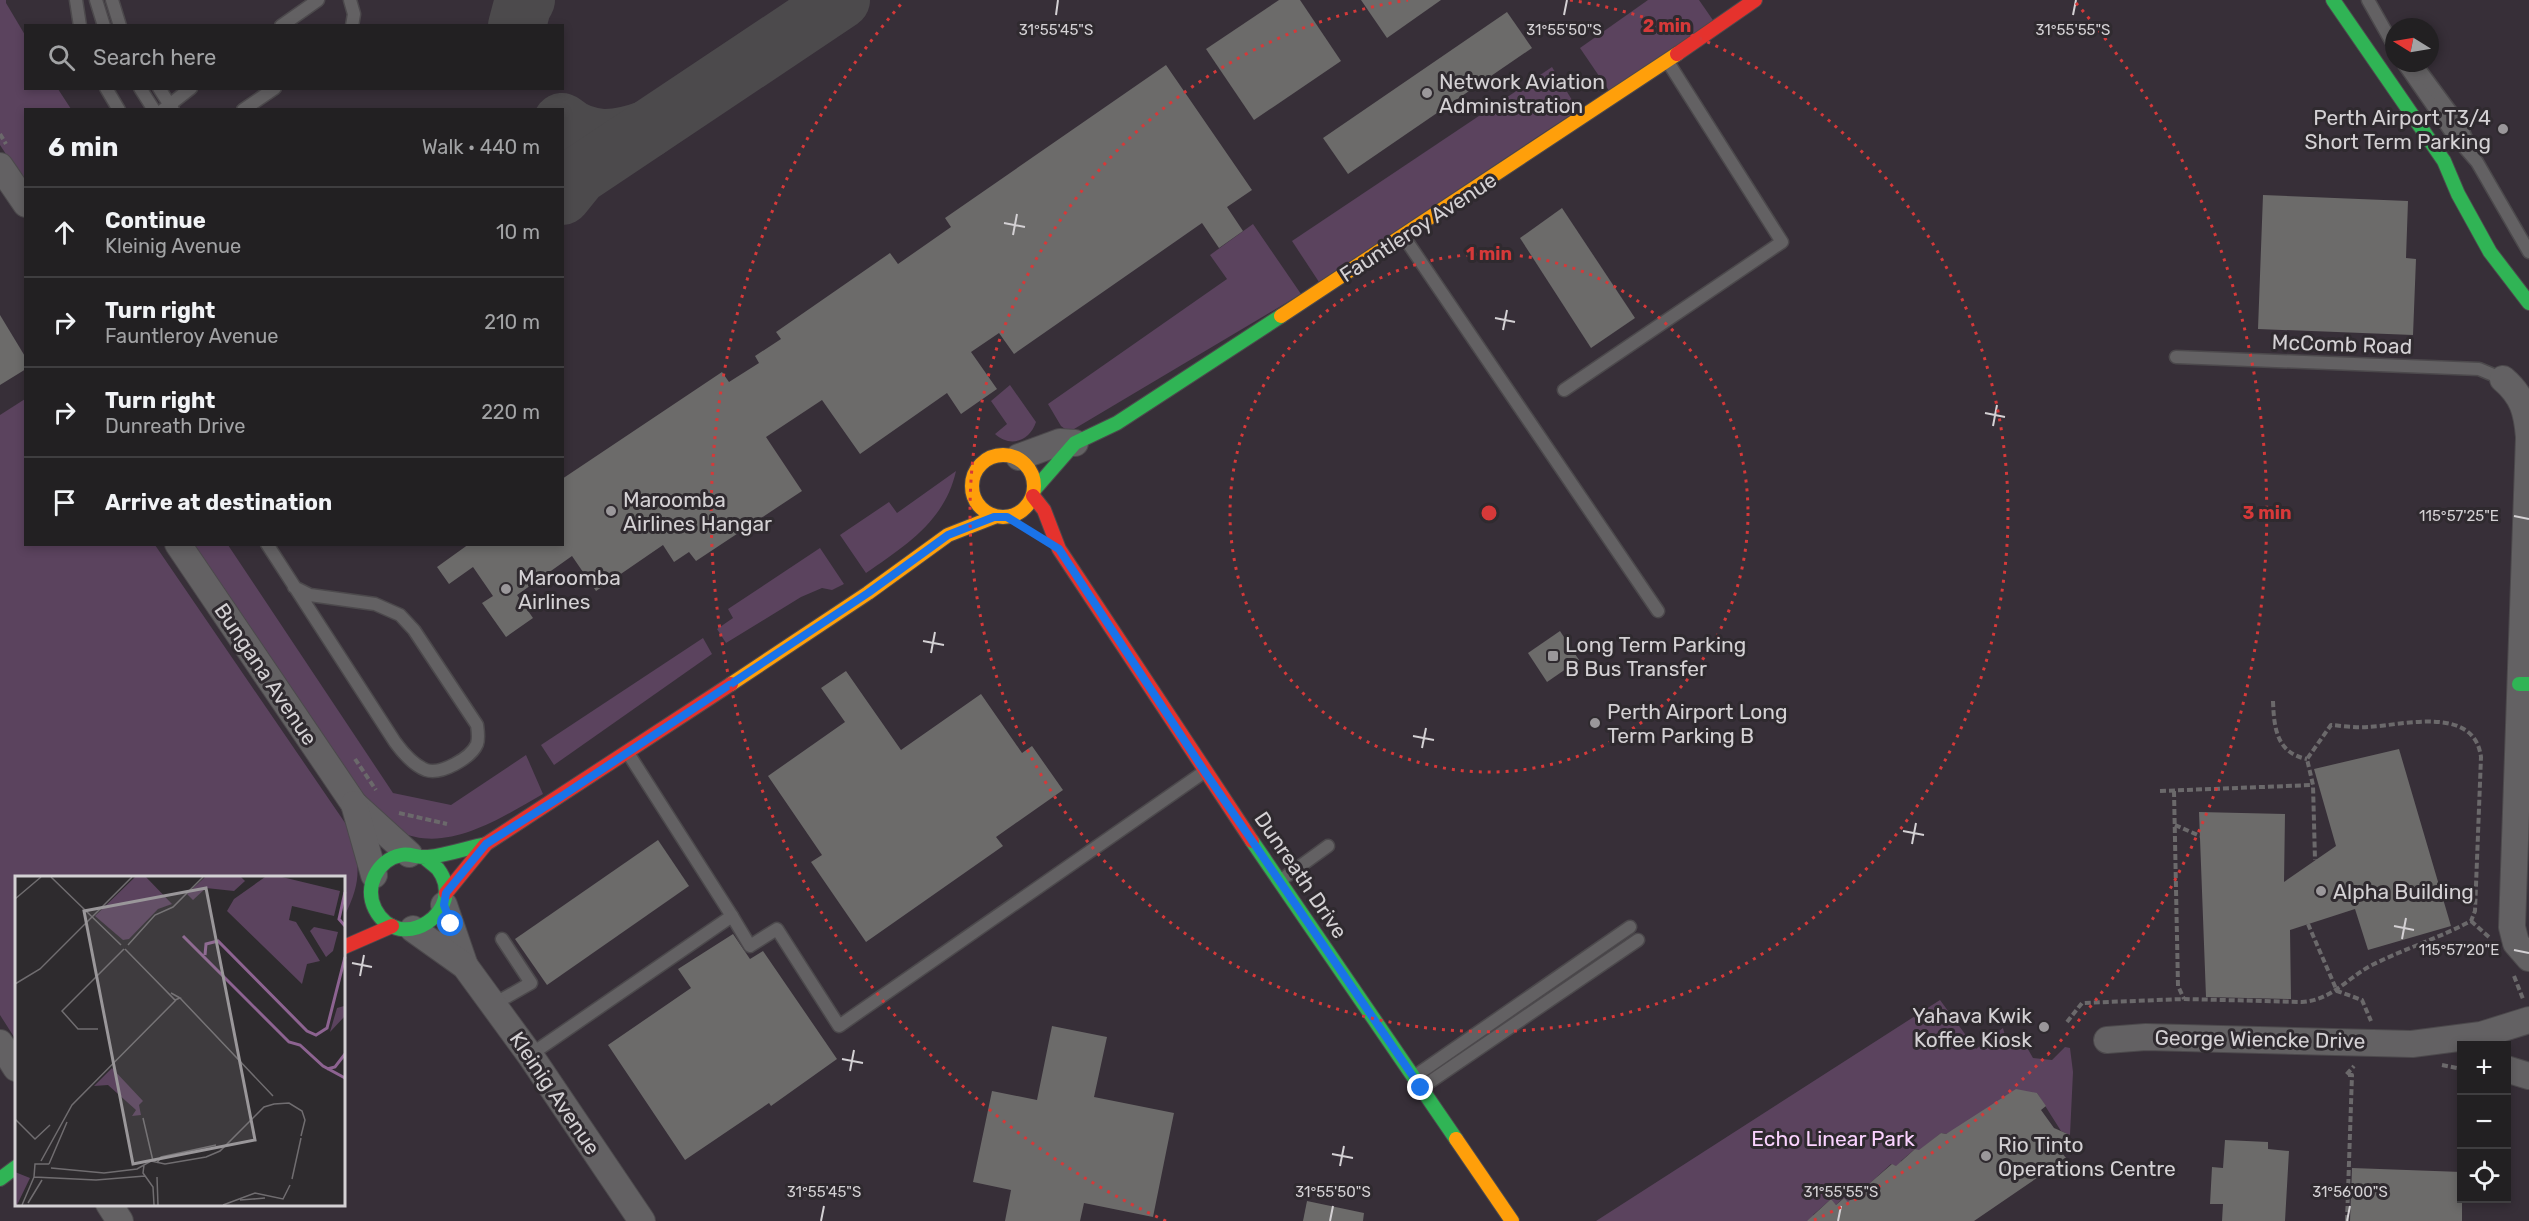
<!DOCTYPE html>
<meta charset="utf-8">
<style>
:root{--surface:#222022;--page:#2e2d2f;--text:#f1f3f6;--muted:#a2a3a5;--line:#3f3e40}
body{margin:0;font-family:Rubik,sans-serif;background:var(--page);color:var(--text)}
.controls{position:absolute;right:18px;bottom:18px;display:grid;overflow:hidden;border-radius:0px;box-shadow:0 3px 9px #0003}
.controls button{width:54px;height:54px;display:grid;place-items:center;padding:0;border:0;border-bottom:2px solid var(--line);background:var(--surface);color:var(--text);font:30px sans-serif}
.compass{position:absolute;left:2385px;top:18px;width:54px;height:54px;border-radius:50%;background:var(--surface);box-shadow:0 3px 9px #0003;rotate:281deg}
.stop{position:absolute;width:18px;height:18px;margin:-14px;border:4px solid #1a73e8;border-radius:50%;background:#fff}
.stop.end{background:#1a73e8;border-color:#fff;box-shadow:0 2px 6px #0008}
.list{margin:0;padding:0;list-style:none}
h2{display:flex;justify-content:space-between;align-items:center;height:78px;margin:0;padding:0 24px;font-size:26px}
h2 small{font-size:20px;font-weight:400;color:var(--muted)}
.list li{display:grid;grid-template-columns:39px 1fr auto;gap:18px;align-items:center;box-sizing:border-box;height:90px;padding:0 24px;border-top:2px solid var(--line)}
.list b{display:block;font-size:22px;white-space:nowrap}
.list p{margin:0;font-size:20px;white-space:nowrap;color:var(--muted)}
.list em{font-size:20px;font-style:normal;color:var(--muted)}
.icon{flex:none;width:33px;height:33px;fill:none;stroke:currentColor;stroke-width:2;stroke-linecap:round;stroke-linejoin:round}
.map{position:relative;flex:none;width:2529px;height:1221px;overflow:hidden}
.search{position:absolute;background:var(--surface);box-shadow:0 3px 9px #0003;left:24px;top:24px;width:540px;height:66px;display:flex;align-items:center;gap:15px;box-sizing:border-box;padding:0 21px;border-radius:0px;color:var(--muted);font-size:22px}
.panel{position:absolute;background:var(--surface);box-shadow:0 3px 9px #0003;left:24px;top:108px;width:540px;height:438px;border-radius:0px}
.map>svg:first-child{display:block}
</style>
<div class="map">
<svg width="2529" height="1221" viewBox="0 0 2529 1221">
<rect width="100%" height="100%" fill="#2e2b2e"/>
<!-- built -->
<path fill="#372f38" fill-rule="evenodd" d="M0,0H2529V1221H0ZM26,26H562V88H26ZM2394,27H2430V63H2394ZM26,110H562V544H26ZM16,878H344V1204H16ZM2462,1046H2506V1198H2462Z"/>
<!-- green -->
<g fill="#5b435e">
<polygon points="0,0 6,0 6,3 25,35 26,88 58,89 71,109 26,110 25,183 0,145"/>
<polygon points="1648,0 1699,0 1717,26 1614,98 1580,48"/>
<polygon points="1552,67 1578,110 1319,282 1292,241"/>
<polygon points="1253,224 1301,294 1069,432 1061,426 1048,404 1227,279 1210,255"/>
<path d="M1010,385L1036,422C1030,441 1010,448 995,434L1007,424L991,401Z"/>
<path d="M25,399L26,544L155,545L352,833C360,869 361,883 344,917V878H16V1040L0,1015V415Z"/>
<path d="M956,471C945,521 905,546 866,573L840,535L889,502L897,513Z"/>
<path d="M188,545H228L393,793L451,805L526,755L543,794C502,817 447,855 398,831C391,828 385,822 379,817Z"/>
<polygon points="820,548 844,584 832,590 822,588 801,597 726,643 717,629 733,618 728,609"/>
<polygon points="703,638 712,654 554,765 541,745"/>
<polygon points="1940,1000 1976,1049 2003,1028 2007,1043 2017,1048 2025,1044 2033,1058 2052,1060 2065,1047 2070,1048 2073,1072 2070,1135 2061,1131 2037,1093 1946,1134 1941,1133 1925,1146 1928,1151 1925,1154 1915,1149 1901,1161 1900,1168 1891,1164 1868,1185 1872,1189 1862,1219 1843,1198 1836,1205 1830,1200 1813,1215 1818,1221 1596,1221"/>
</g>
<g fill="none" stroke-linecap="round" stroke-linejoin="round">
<!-- taxiway -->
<g stroke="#4c4a4c" stroke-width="58">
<polyline points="517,26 522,7 526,0"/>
<path d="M562,122C588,144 618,140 648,129"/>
<polyline points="562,196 579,175 597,163 841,0"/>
</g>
</g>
<!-- building -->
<g fill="#6c6b6a">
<polygon points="1279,0 1300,0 1341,61 1254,120 1206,49"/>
<polygon points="1361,0 1441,0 1387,38"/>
<polygon points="1507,12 1532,48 1348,174 1323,138"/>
<polygon points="1166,65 1252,190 1227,207 1243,231 1219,248 1202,223 1014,354 999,333 971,352 997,389 961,414 947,393 860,454 822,400 766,437 802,491 696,561 689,552 674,562 663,545 596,591 572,556 517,595 533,618 506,637 482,603 493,596 473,567 449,584 437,567 469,544 562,544 562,479 722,372 729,382 759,363 755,356 781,339 776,332 890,253 898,264 951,227 945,218"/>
<polygon points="2263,195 2408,201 2406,258 2416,259 2413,335 2258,329"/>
<polygon points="1562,208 1635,318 1591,348 1520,238"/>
<polygon points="0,315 26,358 26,369 0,385"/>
<polygon points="1560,631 1579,660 1547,682 1528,653"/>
<polygon points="846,671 901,750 981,694 1022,753 1032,746 1063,790 996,837 1003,846 866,942 811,862 822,855 768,776 845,722 821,688"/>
<polygon points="2399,749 2451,926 2368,950 2355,909 2290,930 2291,999 2206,997 2199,812 2285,814 2284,882 2336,846 2314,769"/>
<polygon points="658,840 689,886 547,985 515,939"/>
<polygon points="733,934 750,959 763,951 837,1059 771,1106 769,1103 685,1160 608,1045 691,988 678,969"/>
<polygon points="1052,1026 1107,1037 1094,1097 1174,1113 1153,1217 1084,1203 1080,1221 1005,1221 1011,1190 973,1182 992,1091 1037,1100"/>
<polygon points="2016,1089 2037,1093 2046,1106 2041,1110 2054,1128 2070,1135 2062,1153 2066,1158 1974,1221 1807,1221 1831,1199 1836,1205 1844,1198 1848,1202 1892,1164 1896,1166 1915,1149 1919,1150 1941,1133 1946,1134"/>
<polygon points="2225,1140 2268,1142 2268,1149 2289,1151 2285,1221 2222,1221 2223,1204 2210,1204 2212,1167 2223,1168"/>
<polygon points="2352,1168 2462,1172 2462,1221 2350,1221"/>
<polygon points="1307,1201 1364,1213 1363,1221 1303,1221"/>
</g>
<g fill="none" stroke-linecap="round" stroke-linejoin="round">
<defs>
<g id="lane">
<polyline points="76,0 80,26"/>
<polyline points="96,0 104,26"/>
<polyline points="112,0 120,26"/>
<polyline points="350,0 354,14 352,26"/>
<polyline points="2368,0 2394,46"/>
<polyline points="281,26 318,0"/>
<polyline points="2403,63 2451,132 2477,162 2529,252"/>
<polyline points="2415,63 2460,124 2471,150"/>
<polyline points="106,88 119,110"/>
<polyline points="140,88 154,110"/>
<polyline points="159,88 173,110"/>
<polyline points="163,110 191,88"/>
<polyline points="243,110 275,88"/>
<polyline points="1404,237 1658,611"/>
<polyline points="2176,357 2479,369 2503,379"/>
<polyline points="1564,390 1782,242 1668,62"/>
<path d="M267,544L395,742C403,753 413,765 426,770C441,775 471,758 477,744C479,738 478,732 477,725L414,630L400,615L375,604L310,595L294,587"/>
<polyline points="628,753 732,916"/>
<polyline points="1281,880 1328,846"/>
<polyline points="494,1004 531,983 502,939"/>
<polyline points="530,1055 732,916 750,946 777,929 839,1026 1204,772"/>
<polyline points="1415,1076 1630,927"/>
<polyline points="1421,1088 1638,940"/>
</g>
<g id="street">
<polyline points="0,166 26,204"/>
<path d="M2503,379C2523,396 2527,412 2529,437L2512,927L2516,943L2529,958"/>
<polyline points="1019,457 1060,442 1075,443"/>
<polyline points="178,544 354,804 409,854"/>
<polyline points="354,804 374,875"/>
<polyline points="444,905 465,966"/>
<polyline points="413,929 465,966 530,1055 642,1221"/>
<polyline points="2107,1040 2146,1037 2412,1044 2481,1035 2529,1020"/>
<polyline points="0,1043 16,1068"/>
<polyline points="2506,1069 2529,1076"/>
<polyline points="109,1204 120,1221"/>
</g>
<g id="fast">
<polyline points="2333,0 2444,161 2458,194 2490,252 2529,303"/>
<polyline points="1034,490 1075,443 1117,423 1281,316"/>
<polyline points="2519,684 2529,684"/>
<polyline points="1252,841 1456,1139"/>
<path d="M424,857C428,861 434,865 438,869C469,910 400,957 375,909C364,887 377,860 401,855C410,853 418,858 428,857C447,855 467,848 486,844"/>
<polyline points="0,1179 16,1167"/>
</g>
<g id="slow">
<polyline points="1281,316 1677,54"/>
<circle cx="1003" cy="486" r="31"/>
<polyline points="731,684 868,593 948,535 994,517"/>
<polyline points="1456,1139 1512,1221"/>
</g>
<g id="jam">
<polyline points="1677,54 1755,0"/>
<polyline points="1033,496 1044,510 1059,549 1252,841"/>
<polyline points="446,893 486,844 731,684"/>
<polyline points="344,947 392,926"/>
</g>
</defs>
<!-- lane casing -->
<use href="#lane" stroke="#4c494c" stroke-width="15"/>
<!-- street casing -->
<use href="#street" stroke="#4c494c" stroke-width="28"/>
<!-- fast casing -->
<use href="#fast" stroke="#4c494c" stroke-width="16"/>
<!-- slow casing -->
<use href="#slow" stroke="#4c494c" stroke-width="16"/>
<!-- jam casing -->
<use href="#jam" stroke="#4c494c" stroke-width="16"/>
<!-- path -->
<g stroke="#6b696b" stroke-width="4" stroke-dasharray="6 3" stroke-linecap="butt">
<polyline points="0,134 6,144"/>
<path d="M2273,701C2274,727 2276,753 2307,759"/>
<polyline points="355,759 376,790"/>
<polyline points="2160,791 2313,785"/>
<polyline points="2174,791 2178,986 2184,999"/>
<polyline points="399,813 447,824"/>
<polyline points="2175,825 2200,836"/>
<polyline points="2471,921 2490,938"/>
<polyline points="2308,924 2337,991 2362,1000 2371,1021"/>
<polyline points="2514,976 2523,999"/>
<path d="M2067,1022L2082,1003L2184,999L2302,1002C2332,1000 2347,978 2372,965C2404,949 2439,938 2471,921L2475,911L2481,757C2474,705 2404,725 2368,727C2356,728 2343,726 2331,725L2307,759L2313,785L2315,860"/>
<polyline points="2442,1065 2462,1069"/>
<polyline points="2347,1221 2352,1075 2346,1075 2354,1066"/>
</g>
<!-- lane -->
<use href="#lane" stroke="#636163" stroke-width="12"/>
<!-- street -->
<use href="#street" stroke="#636163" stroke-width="26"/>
<!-- fast -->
<use href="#fast" stroke="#30b455" stroke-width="14"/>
<!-- slow -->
<use href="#slow" stroke="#ff9f0a" stroke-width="14"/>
<!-- jam -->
<use href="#jam" stroke="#e5322d" stroke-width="14"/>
</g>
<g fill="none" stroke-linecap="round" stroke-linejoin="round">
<!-- route -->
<polyline stroke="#1a73e8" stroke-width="8" points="451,924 444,905 446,893 486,844 562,796 868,593 948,535 994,517 1007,517 1059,549 1205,772 1421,1088"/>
</g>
<!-- ticks -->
<path fill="none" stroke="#d4d1d4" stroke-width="2" d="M1056,15L1058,0M1564,15L1567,0M2073,15L2076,0M1004,223L1025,227M1013,235L1017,214M1495,318L1515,322M1503,330L1507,310M1985,413L2005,417M1993,426L1997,405M2514,516L2529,519M923,641L944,645M931,653L935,632M1413,736L1434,740M1422,748L1426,728M1903,831L1924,835M1912,844L1916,823M2394,926L2414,930M2402,939L2406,918M2514,950L2529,953M352,963L372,967M360,976L364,955M842,1059L863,1063M850,1071L854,1050M1332,1154L1353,1158M1340,1166L1344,1146M821,1221L824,1206M1330,1221L1333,1206M1838,1221L1841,1206M2347,1221L2350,1206"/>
<!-- distance rings -->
<g fill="none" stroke="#d63939" stroke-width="3" stroke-dasharray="3 6">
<circle cx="1489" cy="513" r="259"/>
<path d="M1570 0A519 519 0 1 1 1408 0"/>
<path d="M1166 1221A778 778 0 0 1 902 3M2076 3A778 778 0 0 1 1812 1221"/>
</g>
<!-- markers -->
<g fill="#9a979a" stroke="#2f2a2f" stroke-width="2">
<circle cx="1427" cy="93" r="6"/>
<circle cx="2503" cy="129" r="6"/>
<circle cx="611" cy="511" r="6"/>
<circle cx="506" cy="589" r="6"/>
<rect x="1547" y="650" width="12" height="12" rx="3"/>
<circle cx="1595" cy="723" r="6"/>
<circle cx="2321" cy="891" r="6"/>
<circle cx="2044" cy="1027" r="6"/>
<circle cx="1986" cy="1156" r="6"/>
</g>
<g text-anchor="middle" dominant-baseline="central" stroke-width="6" stroke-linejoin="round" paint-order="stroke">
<!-- poi labels -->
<g font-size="21" fill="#d4d1d4" stroke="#2f2a2f" text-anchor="start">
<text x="1439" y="81">Network Aviation<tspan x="1439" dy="24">Administration</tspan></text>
<text x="2491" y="117" text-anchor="end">Perth Airport T3/4<tspan x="2491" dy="24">Short Term Parking</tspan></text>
<text x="623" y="499">Maroomba<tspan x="623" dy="24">Airlines Hangar</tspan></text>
<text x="518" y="577">Maroomba<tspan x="518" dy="24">Airlines</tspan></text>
<text x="1565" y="644">Long Term Parking<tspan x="1565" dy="24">B Bus Transfer</tspan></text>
<text x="1607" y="711">Perth Airport Long<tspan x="1607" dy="24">Term Parking B</tspan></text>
<text x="2333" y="891">Alpha Building</text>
<text x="2032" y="1015" text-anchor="end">Yahava Kwik<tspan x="2032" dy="24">Koffee Kiosk</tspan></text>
<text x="1998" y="1144">Rio Tinto<tspan x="1998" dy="24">Operations Centre</tspan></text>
</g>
<!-- street labels -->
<g font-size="21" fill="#d4d1d4" stroke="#2f2a2f">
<text transform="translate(1418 227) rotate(-33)">Fauntleroy Avenue</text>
<text transform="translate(2342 344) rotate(2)">McComb Road</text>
<text transform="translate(266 674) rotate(56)">Bungana Avenue</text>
<text transform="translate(1301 875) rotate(56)">Dunreath Drive</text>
<text transform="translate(2260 1039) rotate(1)">George Wiencke Drive</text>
<text transform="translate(555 1093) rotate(56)">Kleinig Avenue</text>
</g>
<!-- park labels -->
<g font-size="21" fill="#fbd3ff" stroke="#2f2a2f">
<text x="1833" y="1138">Echo Linear Park</text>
</g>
</g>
<!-- overview -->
<g transform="translate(15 876)">
<rect width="330" height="330" fill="#2e2b2e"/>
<path d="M120,1H131L157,28L143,33L114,63L108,64L80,40ZM190,1H226L230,5L219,15L191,12L178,24L172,18ZM250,1H267L325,15L319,40L277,30L274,44L281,46L305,85L292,88L287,108L212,35L219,23ZM299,51L323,56L318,75L311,81L295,55ZM329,130L330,140L315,156L322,132ZM97,192L128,225L124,229L126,239L117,240L121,234L93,209L79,210ZM0,296L15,302L2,329H0Z" fill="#5b435e"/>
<path fill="none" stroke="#8d6391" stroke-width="3" d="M330,16L324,43L330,50M168,60L274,166L285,169L308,190L330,202M190,79L191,68L203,65L292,155L301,159L312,152L330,81M312,193L320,191L330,178"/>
<path fill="none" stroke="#706d70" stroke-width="1.5" d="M36,1L106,69M0,23L26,1M113,69L140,39L158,31L188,1M110,73L160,124L165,122L156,117M0,108L25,93L117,1M165,122L258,220M83,153H63L47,135L109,73M128,242L138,285M0,243L20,263L35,249M26,285L57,229L161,124M142,287L146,281L201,269M34,288H20L19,301L81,304L130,300M34,288L52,246M129,289L128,297L138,311L139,329M36,292L89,297L122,293L136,285L150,288L191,281L205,275L249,231L259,228L274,227L287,235L290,244L286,260M142,301L143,329M277,303L286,262M225,324L250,322M13,327L27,304M7,329L19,301M208,329L240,317L268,323L275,309"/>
<path fill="#9a979a" fill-opacity="0.15" stroke="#9a979a" stroke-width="3" d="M191,12L240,264L118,288L69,35Z"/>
<rect width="330" height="330" fill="none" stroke="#d4d1d4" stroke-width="3"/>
</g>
<g font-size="15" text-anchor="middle" fill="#d4d1d4" stroke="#2f2a2f" stroke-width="6" stroke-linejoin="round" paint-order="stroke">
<text x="1056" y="35">31°55'45"S</text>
<text x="1564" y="35">31°55'50"S</text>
<text x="2073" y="35">31°55'55"S</text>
<text x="2459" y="521">115°57'25"E</text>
<text x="2459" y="955">115°57'20"E</text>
<text x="824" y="1197">31°55'45"S</text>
<text x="1333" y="1197">31°55'50"S</text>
<text x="1841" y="1197">31°55'55"S</text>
<text x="2350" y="1197">31°56'00"S</text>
</g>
<circle cx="1489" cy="513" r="9" fill="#d63939" stroke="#2f2a2f" stroke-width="3"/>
<g font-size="18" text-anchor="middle" font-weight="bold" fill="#d63939" stroke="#2f2a2f" stroke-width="6" stroke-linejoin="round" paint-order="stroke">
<text x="1667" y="32">2 min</text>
<text x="1489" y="260">1 min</text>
<text x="2267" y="519">3 min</text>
</g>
</svg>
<div class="controls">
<button>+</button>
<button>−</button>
<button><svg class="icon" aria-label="locate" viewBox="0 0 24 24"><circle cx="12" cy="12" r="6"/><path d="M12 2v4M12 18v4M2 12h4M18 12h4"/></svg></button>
</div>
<svg class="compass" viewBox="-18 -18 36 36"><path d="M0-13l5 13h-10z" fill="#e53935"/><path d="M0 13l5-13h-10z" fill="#a2a3a5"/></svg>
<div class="stop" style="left:451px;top:924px"></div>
<div class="stop end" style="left:1421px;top:1088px"></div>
<div class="search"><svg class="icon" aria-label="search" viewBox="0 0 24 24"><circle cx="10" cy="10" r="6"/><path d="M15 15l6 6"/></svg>Search here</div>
<section class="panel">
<h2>6 min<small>Walk · 440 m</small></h2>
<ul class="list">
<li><svg class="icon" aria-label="ahead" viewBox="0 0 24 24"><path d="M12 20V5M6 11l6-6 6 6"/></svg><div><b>Continue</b><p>Kleinig Avenue</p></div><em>10 m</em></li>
<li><svg class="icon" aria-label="right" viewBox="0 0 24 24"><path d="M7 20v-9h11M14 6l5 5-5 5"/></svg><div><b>Turn right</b><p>Fauntleroy Avenue</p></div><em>210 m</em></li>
<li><svg class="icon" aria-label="right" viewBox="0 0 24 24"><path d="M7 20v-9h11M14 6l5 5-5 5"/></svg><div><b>Turn right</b><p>Dunreath Drive</p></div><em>220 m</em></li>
<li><svg class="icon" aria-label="arrive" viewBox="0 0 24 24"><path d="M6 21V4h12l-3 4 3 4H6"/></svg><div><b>Arrive at destination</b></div></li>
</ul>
</section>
</div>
